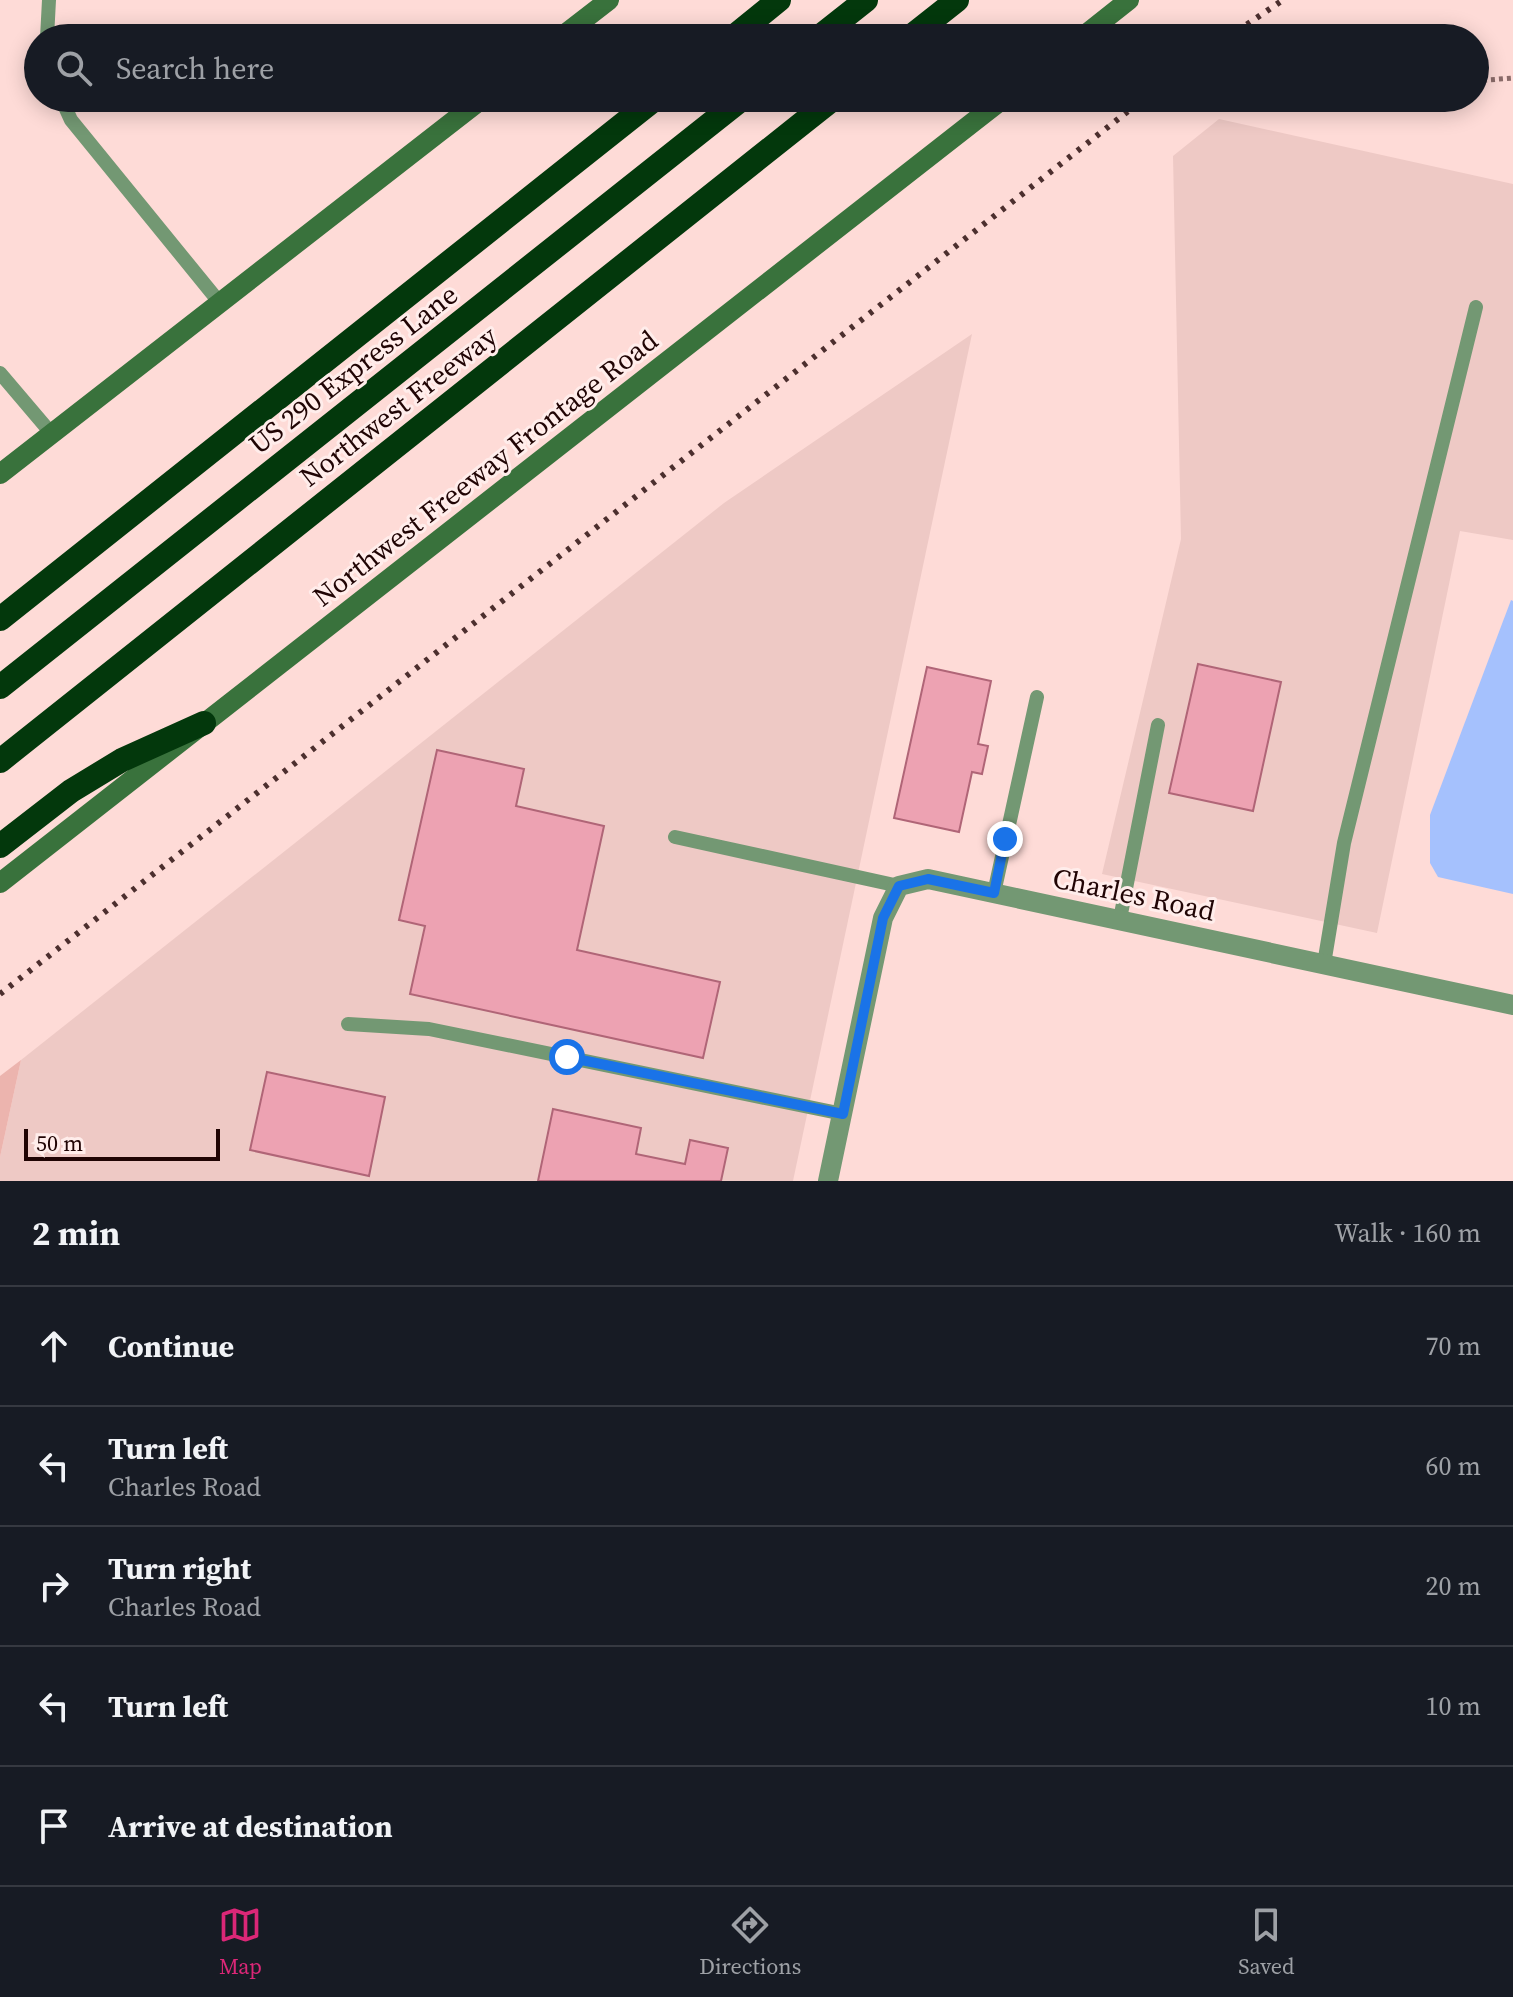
<!DOCTYPE html>
<meta charset="utf-8">
<style>
:root{--surface:#171b24;--page:#20242c;--text:#f1f3f6;--muted:#9ea1a6;--line:#363941;--accent:#db2777}
body{margin:0;font-family:"Source Serif 4",serif;background:var(--page);color:var(--text)}
.scale{position:absolute;left:24px;bottom:20px;width:196px;box-sizing:border-box;padding-left:8px;border:4px solid #200404;border-top:0;font-size:22px;line-height:28px;white-space:nowrap;color:#200404;-webkit-text-stroke:6px #ffedeb;paint-order:stroke}
.stop{position:absolute;width:24px;height:24px;margin:-18px;border:6px solid #1a73e8;border-radius:50%;background:#fff}
.stop.end{background:#1a73e8;border-color:#fff;box-shadow:0 2px 8px #0008}
.list{margin:0;padding:0;list-style:none}
h2{display:flex;justify-content:space-between;align-items:center;height:104px;margin:0;padding:0 32px;font-size:34px}
h2 small{font-size:26px;font-weight:400;color:var(--muted)}
.list li{display:grid;grid-template-columns:52px 1fr auto;gap:24px;align-items:center;box-sizing:border-box;height:120px;padding:0 32px;border-top:2px solid var(--line)}
.list b{display:block;font-size:30px;white-space:nowrap}
.list p{margin:0;font-size:26px;white-space:nowrap;color:var(--muted)}
.list em{font-size:26px;font-style:normal;color:var(--muted)}
.icon{flex:none;width:44px;height:44px;fill:none;stroke:currentColor;stroke-width:2;stroke-linecap:round;stroke-linejoin:round}
.map{position:relative;flex:none;width:1513px;height:1181px;overflow:hidden}
.search{position:absolute;background:var(--surface);box-shadow:0 4px 20px #0003;left:24px;right:24px;top:24px;height:88px;display:flex;align-items:center;gap:20px;box-sizing:border-box;padding:0 28px;border-radius:44px;color:var(--muted);font-size:30px}
.sheet{height:704px;background:var(--surface)}
nav{display:flex;justify-content:space-around;align-items:center;box-sizing:border-box;height:112px;border-top:2px solid var(--line);background:var(--surface);font-size:22px;color:var(--muted)}
nav a{display:grid;justify-items:center;gap:4px}
nav .on{color:var(--accent)}
.map>svg:first-child{display:block}
</style>
<div class="map">
<svg width="1513" height="1181" viewBox="0 0 1513 1181">
<rect width="100%" height="100%" fill="#fedbd7"/>
<!-- built -->
<g fill="#eec9c5">
<polygon points="1219,119 1513,184 1513,540 1460,531 1377,933 1102,874 1181,539 1173,156"/>
<polygon points="972,334 793,1181 0,1181 0,1157 21,1060 724,503"/>
</g>
<!-- green -->
<polygon fill="#ecb4ae" points="21,1060 0,1157 0,1076"/>
<!-- water -->
<polygon fill="#a5c1fd" points="1511,600 1513,601 1513,894 1438,877 1430,863 1430,815"/>
<!-- building -->
<g fill="#eda2b2" stroke="#b06577" stroke-width="2">
<polygon points="1198,664 1281,682 1253,811 1169,793"/>
<polygon points="927,667 991,681 978,744 988,746 982,774 972,772 959,832 894,818"/>
<polygon points="437,750 524,769 516,806 604,826 577,950 720,982 703,1058 410,994 425,926 399,920"/>
<polygon points="267,1072 385,1097 369,1176 250,1150"/>
<polygon points="553,1109 641,1128 636,1154 685,1164 690,1140 728,1148 721,1181 538,1181"/>
</g>
<g fill="none" stroke-linecap="round" stroke-linejoin="round">
<!-- path -->
<polyline stroke="#8a6b69" stroke-width="5" stroke-dasharray="4 4" stroke-linecap="butt" points="1475,81 1513,78"/>
<!-- lane -->
<g stroke="#739873" stroke-width="14">
<polyline points="47,38 49,0"/>
<polyline points="61,98 71,120 220,303"/>
<polyline points="0,373 51,433"/>
<polyline points="675,837 899,886"/>
<polyline points="994,893 1037,697"/>
<polyline points="1120,919 1158,725"/>
<polyline points="1324,964 1344,843 1476,307"/>
<polyline points="348,1024 429,1029 843,1114"/>
</g>
<!-- street -->
<polyline stroke="#739873" stroke-width="20" points="828,1181 883,918 899,886 928,879 1513,1005"/>
<!-- secondary -->
<g stroke="#39723c" stroke-width="20">
<polyline points="560,38 609,0"/>
<polyline points="1081,38 1129,0"/>
<polyline points="0,474 483,98"/>
<polyline points="0,883 1004,98"/>
</g>
<!-- highway -->
<g stroke="#03380c" stroke-width="24">
<polyline points="732,38 779,0"/>
<polyline points="818,38 866,0"/>
<polyline points="909,38 957,0"/>
<polyline points="0,619 656,98"/>
<polyline points="0,687 743,98"/>
<polyline points="0,761 834,98"/>
<polyline points="0,846 71,791 122,760 204,723"/>
</g>
<!-- rail -->
<g stroke="#4c2f2e" stroke-width="6" stroke-dasharray="4 8" stroke-linecap="butt">
<polyline points="1227,38 1283,0"/>
<polyline points="0,994 1145,98"/>
</g>
</g>
<g fill="none" stroke-linecap="round" stroke-linejoin="round">
<!-- route -->
<polyline stroke="#1a73e8" stroke-width="10" points="567,1057 843,1114 883,918 899,886 928,879 994,893 1005,839"/>
</g>
<g text-anchor="middle" dominant-baseline="central" stroke-width="6" stroke-linejoin="round" paint-order="stroke">
<!-- street labels -->
<g font-size="28" fill="#200404" stroke="#ffedeb">
<text transform="translate(353 369) rotate(-38)">US 290 Express Lane</text>
<text transform="translate(398 406) rotate(-38)">Northwest Freeway</text>
<text transform="translate(485 468) rotate(-38)">Northwest Freeway Frontage Road</text>
<text transform="translate(1134 894) rotate(12)">Charles Road</text>
</g>
</g>
</svg>
<div class="scale">50 m</div>
<div class="stop" style="left:567px;top:1057px"></div>
<div class="stop end" style="left:1005px;top:839px"></div>
<div class="search"><svg class="icon" aria-label="search" viewBox="0 0 24 24"><circle cx="10" cy="10" r="6"/><path d="M15 15l6 6"/></svg>Search here</div>
</div>
<section class="sheet">
<h2>2 min<small>Walk · 160 m</small></h2>
<ul class="list">
<li><svg class="icon" aria-label="ahead" viewBox="0 0 24 24"><path d="M12 20V5M6 11l6-6 6 6"/></svg><div><b>Continue</b></div><em>70 m</em></li>
<li><svg class="icon" aria-label="left" viewBox="0 0 24 24"><path d="M17 20v-9H6M10 6l-5 5 5 5"/></svg><div><b>Turn left</b><p>Charles Road</p></div><em>60 m</em></li>
<li><svg class="icon" aria-label="right" viewBox="0 0 24 24"><path d="M7 20v-9h11M14 6l5 5-5 5"/></svg><div><b>Turn right</b><p>Charles Road</p></div><em>20 m</em></li>
<li><svg class="icon" aria-label="left" viewBox="0 0 24 24"><path d="M17 20v-9H6M10 6l-5 5 5 5"/></svg><div><b>Turn left</b></div><em>10 m</em></li>
<li><svg class="icon" aria-label="arrive" viewBox="0 0 24 24"><path d="M6 21V4h12l-3 4 3 4H6"/></svg><div><b>Arrive at destination</b></div></li>
</ul>
</section>
<nav>
<a class="on"><svg class="icon" aria-label="map" viewBox="0 0 24 24"><path d="M3 6l6-2 6 2 6-2v14l-6 2-6-2-6 2zM9 4v14M15 6v14"/></svg>Map</a>
<a><svg class="icon" aria-label="directions" viewBox="0 0 24 24"><path d="M12 3l9 9-9 9-9-9zM9 14v-3h6M13 9l2 2-2 2"/></svg>Directions</a>
<a><svg class="icon" aria-label="saved" viewBox="0 0 24 24"><path d="M7 4h10v16l-5-4-5 4z"/></svg>Saved</a>
</nav>
